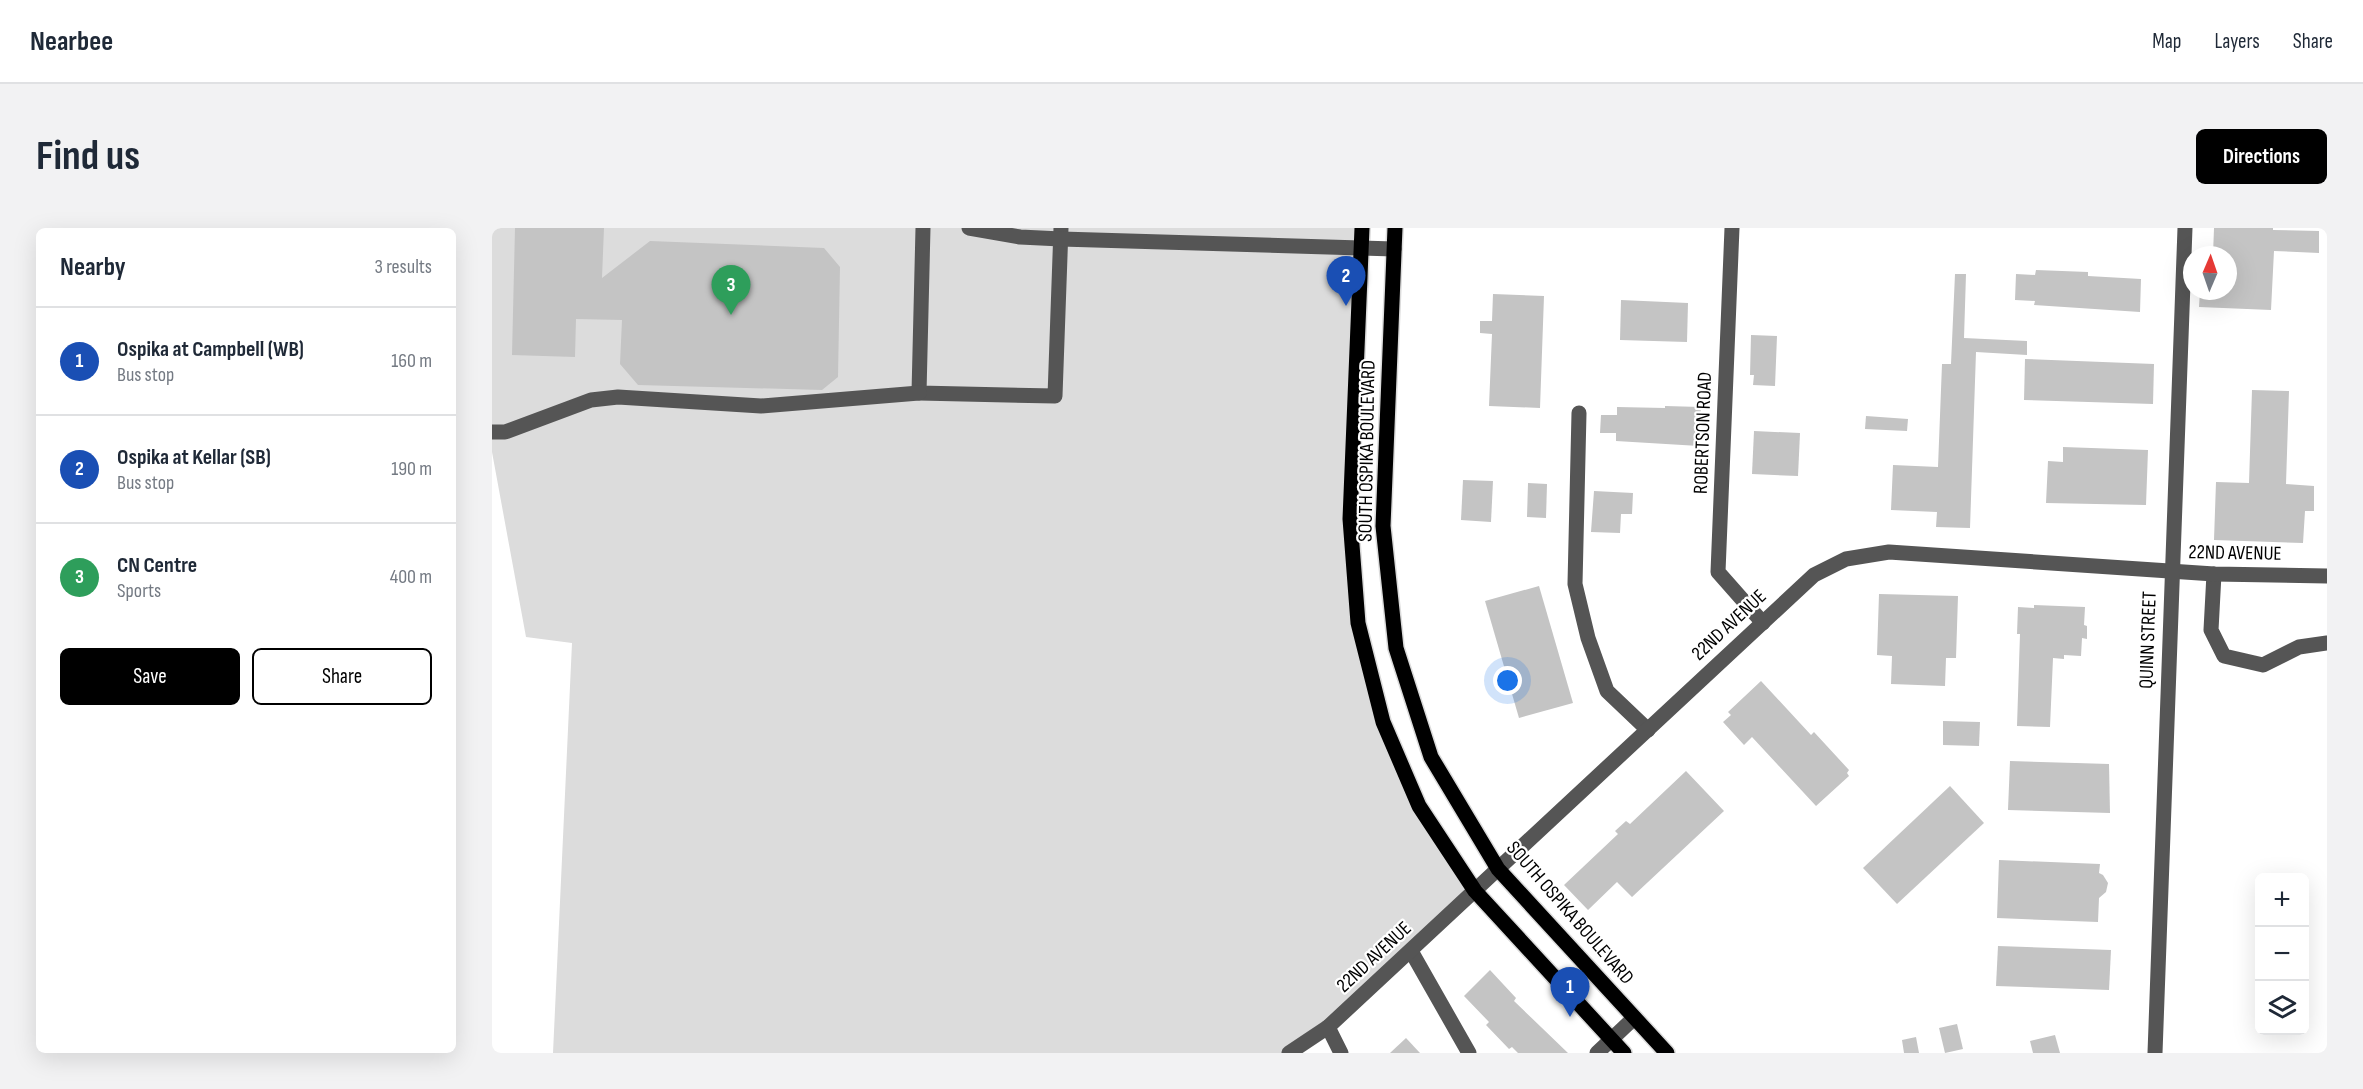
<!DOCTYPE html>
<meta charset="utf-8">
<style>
:root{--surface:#fff;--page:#f2f2f3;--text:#1f2937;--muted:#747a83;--line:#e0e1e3;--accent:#000}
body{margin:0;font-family:"Sofia Sans Condensed",sans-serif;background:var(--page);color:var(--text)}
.controls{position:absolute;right:18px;bottom:18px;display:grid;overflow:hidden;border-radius:9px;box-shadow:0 6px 24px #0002}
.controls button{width:54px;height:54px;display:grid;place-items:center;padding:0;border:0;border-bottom:2px solid var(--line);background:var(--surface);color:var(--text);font:30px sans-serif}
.compass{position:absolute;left:1691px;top:18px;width:54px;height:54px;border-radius:50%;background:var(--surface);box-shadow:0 6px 24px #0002;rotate:2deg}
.you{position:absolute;left:1016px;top:453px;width:21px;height:21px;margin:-15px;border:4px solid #fff;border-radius:50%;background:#1a73e8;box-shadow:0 0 0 9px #1a73e833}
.badge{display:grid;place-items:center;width:39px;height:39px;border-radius:50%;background:var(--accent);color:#fff;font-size:20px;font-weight:700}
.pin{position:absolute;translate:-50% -50px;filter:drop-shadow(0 2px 3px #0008)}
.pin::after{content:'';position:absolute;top:32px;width:21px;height:18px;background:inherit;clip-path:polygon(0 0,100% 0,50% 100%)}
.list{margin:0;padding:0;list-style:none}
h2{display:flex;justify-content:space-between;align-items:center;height:78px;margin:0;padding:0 24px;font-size:26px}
h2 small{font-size:20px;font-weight:400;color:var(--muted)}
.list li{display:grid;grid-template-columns:39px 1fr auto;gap:18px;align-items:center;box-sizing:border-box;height:108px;padding:0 24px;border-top:2px solid var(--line)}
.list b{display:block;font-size:22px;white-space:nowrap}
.list p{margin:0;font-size:20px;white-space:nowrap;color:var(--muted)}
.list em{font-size:20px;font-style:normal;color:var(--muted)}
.actions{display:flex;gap:12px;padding:18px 24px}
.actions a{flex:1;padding:14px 0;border:2px solid var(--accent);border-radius:9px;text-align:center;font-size:21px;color:var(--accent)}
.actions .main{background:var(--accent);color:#fff}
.icon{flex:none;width:33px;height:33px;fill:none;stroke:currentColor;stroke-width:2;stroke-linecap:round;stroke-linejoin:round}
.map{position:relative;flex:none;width:1835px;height:825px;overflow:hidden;border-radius:9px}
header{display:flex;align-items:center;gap:36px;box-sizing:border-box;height:84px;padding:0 30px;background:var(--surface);border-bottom:2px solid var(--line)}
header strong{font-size:28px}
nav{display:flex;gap:33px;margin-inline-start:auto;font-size:21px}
.intro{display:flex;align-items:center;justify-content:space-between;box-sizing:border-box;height:144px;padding:0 36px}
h1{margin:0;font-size:42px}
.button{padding:15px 27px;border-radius:9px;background:var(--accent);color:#fff;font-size:21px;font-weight:700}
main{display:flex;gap:36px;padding:0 36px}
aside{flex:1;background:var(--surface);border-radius:9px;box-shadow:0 6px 24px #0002}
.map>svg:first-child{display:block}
</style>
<header>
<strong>Nearbee</strong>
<nav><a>Map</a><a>Layers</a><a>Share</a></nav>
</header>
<div class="intro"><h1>Find us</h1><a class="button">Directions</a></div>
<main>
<aside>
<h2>Nearby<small>3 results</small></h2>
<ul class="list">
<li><span class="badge" style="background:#1a4fb4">1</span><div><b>Ospika at Campbell (WB)</b><p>Bus stop</p></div><em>160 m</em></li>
<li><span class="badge" style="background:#1a4fb4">2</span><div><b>Ospika at Kellar (SB)</b><p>Bus stop</p></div><em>190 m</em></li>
<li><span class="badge" style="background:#2e9e5b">3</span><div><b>CN Centre</b><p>Sports</p></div><em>400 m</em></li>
</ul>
<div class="actions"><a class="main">Save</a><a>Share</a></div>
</aside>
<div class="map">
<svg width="1835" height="825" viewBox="0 0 1835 825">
<rect width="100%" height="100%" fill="#fff"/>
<!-- green -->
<polygon fill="#dcdcdc" points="0,0 868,0 861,274 870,389 911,549 980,661 799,825 61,825 80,415 34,409 0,224"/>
<!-- building -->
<g fill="#c4c4c4">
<polygon points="23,0 112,0 110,50 158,13 332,20 348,39 346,149 330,162 146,157 128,136 130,92 84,91 83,129 20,127"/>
<polygon points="1722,0 1781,0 1781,2 1827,3 1827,25 1782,23 1779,82 1707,79 1708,63 1736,63 1736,27 1721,27"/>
<polygon points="1544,42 1596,44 1596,48 1649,51 1648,84 1542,77 1543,73 1523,72 1524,46 1543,47"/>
<polygon points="1463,46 1474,46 1472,110 1535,113 1535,127 1484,124 1478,300 1444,299 1445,284 1399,282 1401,237 1446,239 1450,136 1459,136"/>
<polygon points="1001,66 1052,68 1048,180 997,178 1000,106 988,105 988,93 1000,93"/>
<polygon points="1129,72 1196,75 1195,114 1128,112"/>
<polygon points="1259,107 1285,108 1283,158 1261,157 1262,147 1258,147"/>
<polygon points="1533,131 1662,136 1661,176 1532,172"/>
<polygon points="1760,162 1797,163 1794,256 1822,258 1822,283 1813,283 1811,315 1722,312 1724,254 1757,255"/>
<polygon points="1173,178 1209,179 1207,218 1124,213 1124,205 1108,205 1109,187 1125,187 1125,179 1173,180"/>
<polygon points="1374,188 1416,191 1415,203 1373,201"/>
<polygon points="1262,203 1308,205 1306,248 1260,246"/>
<polygon points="1571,219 1656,222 1654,277 1554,275 1556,233 1571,234"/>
<polygon points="971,252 1001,253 999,294 969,292"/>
<polygon points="1036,255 1055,256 1054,290 1035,289"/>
<polygon points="1102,263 1141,265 1140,286 1129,286 1128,305 1099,304"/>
<polygon points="1047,358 1081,475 1027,490 993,373"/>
<polygon points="1387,366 1466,368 1464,430 1454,430 1453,458 1399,456 1400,428 1385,427"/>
<polygon points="1542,377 1593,379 1592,397 1595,398 1595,411 1590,410 1589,428 1572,427 1572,431 1561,430 1558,499 1525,498 1528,406 1525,406 1526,379 1542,380"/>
<polygon points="1269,453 1319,507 1322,504 1357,542 1355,545 1357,548 1324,578 1260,509 1252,517 1231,494 1239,487 1236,484"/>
<polygon points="1451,493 1488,494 1487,518 1451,517"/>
<polygon points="1518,533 1617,536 1618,585 1516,582"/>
<polygon points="1194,543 1232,583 1140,669 1125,654 1096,682 1072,657 1126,606 1123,603 1134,593 1138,596"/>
<polygon points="1458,558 1492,595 1405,676 1371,640"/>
<polygon points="1507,632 1608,636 1607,645 1611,647 1616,655 1614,664 1607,670 1606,694 1505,690"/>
<polygon points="1506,718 1619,722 1617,762 1504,758"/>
<polygon points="998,742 1024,770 1022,773 1076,825 1026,825 1020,819 1017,821 994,797 997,794 972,768"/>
<polygon points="1465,796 1471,821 1453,825 1447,800"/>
<polygon points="1563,807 1568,825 1541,825 1538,813"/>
<polygon points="1424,809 1427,825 1412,825 1410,812"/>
<polygon points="914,810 928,825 898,825"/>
</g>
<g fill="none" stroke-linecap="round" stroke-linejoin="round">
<defs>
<g id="major">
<polyline points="870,0 858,291 866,395 891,494 927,578 983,663 1132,825"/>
<polyline points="903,0 891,298 904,420 939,529 1006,641 1175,825"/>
</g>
</defs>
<!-- major casing -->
<use href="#major" stroke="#dbdbdb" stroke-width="18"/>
<!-- minor -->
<g stroke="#555" stroke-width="15">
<polyline points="431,0 427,165 563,168 569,0"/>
<polyline points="477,0 528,9 569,11 902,21"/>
<polyline points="1240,0 1226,344 1271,395"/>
<polyline points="1087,185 1083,356 1096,410 1115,463 1156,502"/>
<polyline points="0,204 13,204 99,172 126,169 269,178 427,165"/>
<polyline points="1722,346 1719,402 1732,428 1771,437 1807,419 1835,415"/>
<polyline points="919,723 977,825"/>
<polyline points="836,799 849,825"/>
<polyline points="797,825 836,799 1322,347 1354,331 1397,324 1722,346 1835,348"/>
<polyline points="1105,825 1142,790"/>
<polyline points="1663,825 1693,0"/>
</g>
<!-- major -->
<use href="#major" stroke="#000" stroke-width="15"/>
</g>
<g text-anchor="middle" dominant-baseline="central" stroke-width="4.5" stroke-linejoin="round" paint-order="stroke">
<!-- street labels -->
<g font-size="20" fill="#000" stroke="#fff">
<text transform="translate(1211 205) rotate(-88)">ROBERTSON ROAD</text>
<text transform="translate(875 223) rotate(-89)">SOUTH OSPIKA BOULEVARD</text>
<text transform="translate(1743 325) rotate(1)">22ND AVENUE</text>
<text transform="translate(1237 397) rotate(-43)">22ND AVENUE</text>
<text transform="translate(1656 412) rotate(-88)">QUINN STREET</text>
<text transform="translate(1078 685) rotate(49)">SOUTH OSPIKA BOULEVARD</text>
<text transform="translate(882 729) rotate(-43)">22ND AVENUE</text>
</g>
</g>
</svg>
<div class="controls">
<button>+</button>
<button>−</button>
<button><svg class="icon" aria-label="layers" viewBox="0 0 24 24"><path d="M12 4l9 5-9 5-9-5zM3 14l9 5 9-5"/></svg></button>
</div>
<svg class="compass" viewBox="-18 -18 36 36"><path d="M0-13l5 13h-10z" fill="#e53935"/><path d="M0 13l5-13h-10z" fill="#747a83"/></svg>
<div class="you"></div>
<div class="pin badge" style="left:1078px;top:789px;background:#1a4fb4">1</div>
<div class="pin badge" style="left:854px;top:78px;background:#1a4fb4">2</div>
<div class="pin badge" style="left:239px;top:87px;background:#2e9e5b">3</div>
</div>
</main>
